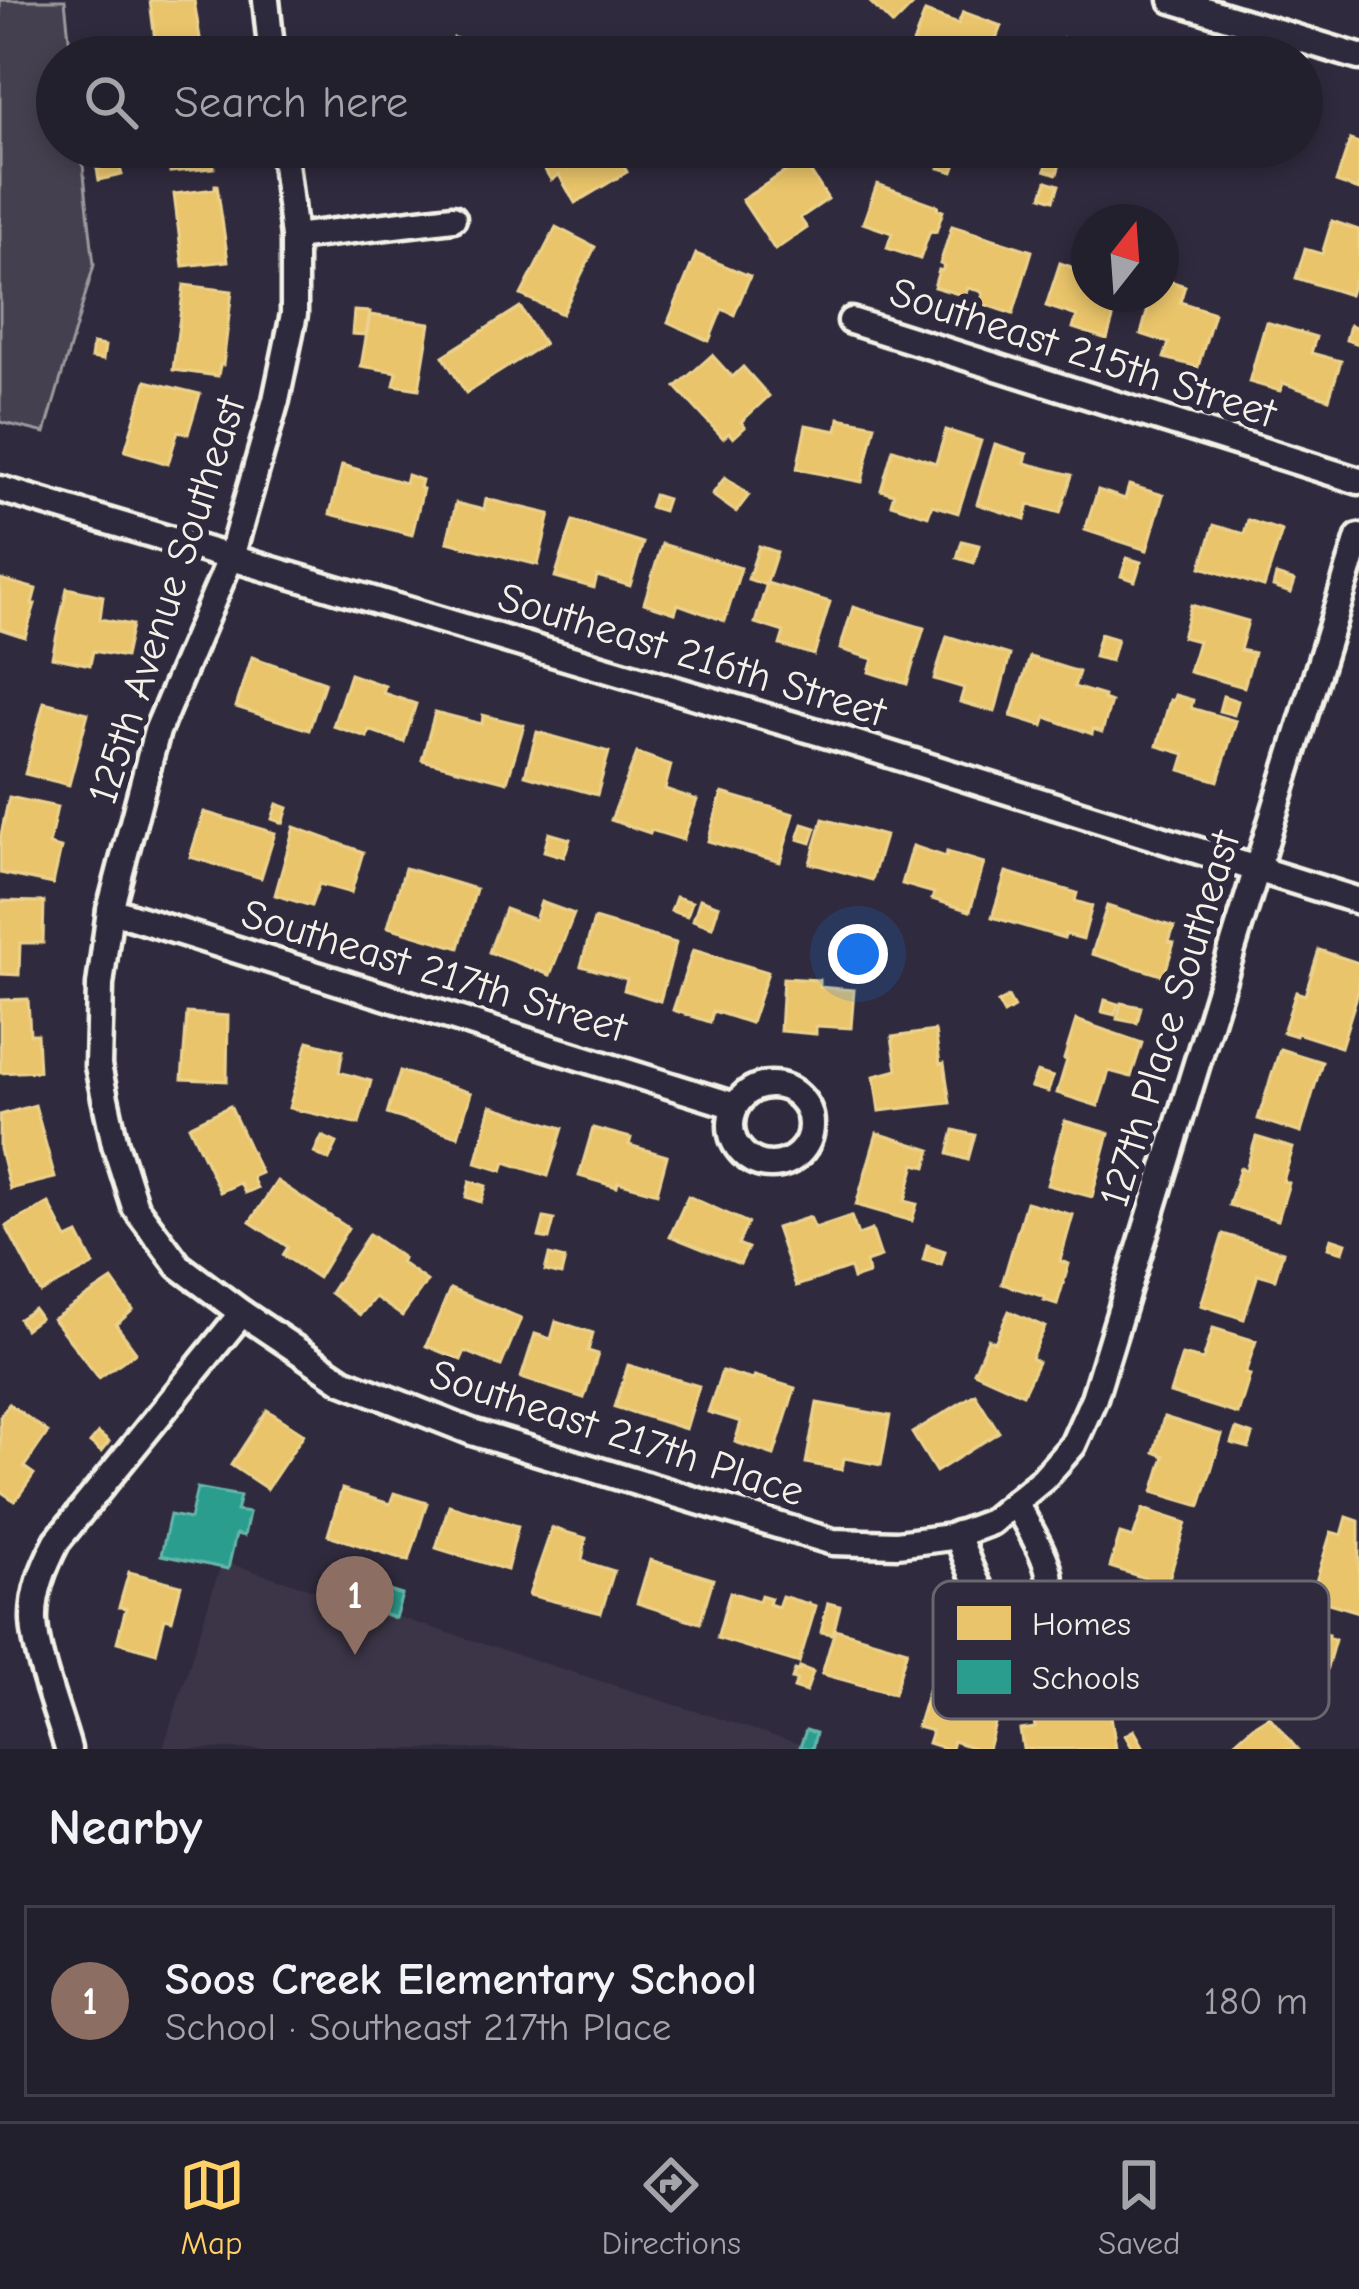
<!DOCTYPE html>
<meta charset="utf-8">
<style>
:root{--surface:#23202e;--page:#2f2d3a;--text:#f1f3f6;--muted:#a3a3aa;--line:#403e4a;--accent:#ffd166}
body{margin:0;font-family:"Comic Neue",sans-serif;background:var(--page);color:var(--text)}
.compass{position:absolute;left:1071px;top:204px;width:108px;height:108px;border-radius:50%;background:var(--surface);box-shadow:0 6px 18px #0003;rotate:17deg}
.you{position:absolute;left:858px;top:954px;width:42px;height:42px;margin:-30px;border:9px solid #fff;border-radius:50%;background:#1a73e8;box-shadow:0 0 0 18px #1a73e833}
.badge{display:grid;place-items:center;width:78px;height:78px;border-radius:50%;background:var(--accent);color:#fff;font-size:39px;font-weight:700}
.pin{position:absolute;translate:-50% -99px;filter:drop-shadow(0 3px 6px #0008)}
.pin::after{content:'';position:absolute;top:63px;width:42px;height:36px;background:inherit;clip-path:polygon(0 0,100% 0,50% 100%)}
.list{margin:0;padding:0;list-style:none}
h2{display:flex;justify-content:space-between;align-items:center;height:156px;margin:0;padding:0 48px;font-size:51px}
h2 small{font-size:39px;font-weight:400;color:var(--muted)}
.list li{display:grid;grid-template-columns:78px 1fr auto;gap:36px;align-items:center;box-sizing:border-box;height:192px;margin:0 24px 24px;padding:0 24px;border:3px solid var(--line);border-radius:0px}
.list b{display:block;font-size:45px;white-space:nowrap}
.list p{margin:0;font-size:39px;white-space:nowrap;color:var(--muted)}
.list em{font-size:39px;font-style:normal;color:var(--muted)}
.icon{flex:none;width:66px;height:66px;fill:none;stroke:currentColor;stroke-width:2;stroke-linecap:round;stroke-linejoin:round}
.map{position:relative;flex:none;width:1359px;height:1749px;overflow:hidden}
.search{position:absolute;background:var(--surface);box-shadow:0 6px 18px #0003;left:36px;right:36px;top:36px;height:132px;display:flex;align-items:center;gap:30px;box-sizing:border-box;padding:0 42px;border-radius:66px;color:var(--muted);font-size:45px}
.sheet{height:372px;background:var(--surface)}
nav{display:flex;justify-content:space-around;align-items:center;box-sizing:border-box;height:168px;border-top:3px solid var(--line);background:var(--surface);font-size:33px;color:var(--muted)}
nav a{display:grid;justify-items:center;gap:6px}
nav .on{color:var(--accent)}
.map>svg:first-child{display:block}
</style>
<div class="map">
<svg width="1359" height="1749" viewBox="0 0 1359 1749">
<rect width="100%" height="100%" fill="#2f2a3d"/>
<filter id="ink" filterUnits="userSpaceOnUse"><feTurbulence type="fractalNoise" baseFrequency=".00833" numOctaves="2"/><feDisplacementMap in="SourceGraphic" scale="24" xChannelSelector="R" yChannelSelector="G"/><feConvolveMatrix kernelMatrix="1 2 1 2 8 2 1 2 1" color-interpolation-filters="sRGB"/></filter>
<g filter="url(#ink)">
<!-- built -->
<polygon fill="#3b3647" points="222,1561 815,1749 163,1749"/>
<!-- green -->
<polygon fill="#454050" stroke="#9c989c" stroke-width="3" points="0,0 65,0 71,57 57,57 57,147 81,147 94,265 45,433 0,422"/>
<!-- homes -->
<g fill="#e9c46a" stroke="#ecd290" stroke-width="3">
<polygon points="150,0 194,0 203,57 157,57"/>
<polygon points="868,0 918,0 893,25"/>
<polygon points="925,12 958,24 963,12 1001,26 989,57 917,57 909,54"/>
<polygon points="454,38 467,42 464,53 451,50"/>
<polygon points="1063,38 1096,49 1094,57 1024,57 1028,42 1058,51"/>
<polygon points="478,48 515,57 476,57"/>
<polygon points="1350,140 1359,143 1359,190 1336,182"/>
<polygon points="168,147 213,147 214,168 170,172"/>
<polygon points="539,147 613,147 627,172 575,203 559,175 551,180 533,150"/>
<polygon points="1221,147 1273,147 1269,162"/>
<polygon points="944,151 959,155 953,172 939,168"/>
<polygon points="803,160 828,199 800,218 807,228 775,250 742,200"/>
<polygon points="1049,160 1060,164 1057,174 1045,170"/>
<polygon points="119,165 122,175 99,180 97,169"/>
<polygon points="1047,181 1059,185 1054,200 1042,196"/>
<polygon points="877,184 938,206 937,209 943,211 936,232 930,231 920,259 887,248 892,233 863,223"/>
<polygon points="215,185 217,185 228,261 183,266 174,194 215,189"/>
<polygon points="1332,221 1359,230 1359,267 1350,295 1296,278 1305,249 1322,254"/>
<polygon points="952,226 1032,251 1013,314 980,303 983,294 980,291 968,288 965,296 934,287 939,270 942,271 944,266 940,264"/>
<polygon points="556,227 595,247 562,314 521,295"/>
<polygon points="696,254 750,276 734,315 722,309 709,341 668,322"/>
<polygon points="1060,263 1089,273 1089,294 1120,294 1107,339 1073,328 1077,316 1046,306"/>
<polygon points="1161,278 1185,286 1180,302 1214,313 1198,367 1164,358 1169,343 1141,334 1152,294 1161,294"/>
<polygon points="184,285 232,291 223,365 220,365 218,376 173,370"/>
<polygon points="520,307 544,344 466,393 443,356"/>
<polygon points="354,311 370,312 366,335 352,334"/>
<polygon points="370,315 430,323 419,389 394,385 397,372 361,366"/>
<polygon points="1266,322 1316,337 1311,353 1341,361 1329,399 1283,383 1280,391 1249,382"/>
<polygon points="1350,325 1359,328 1359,344 1346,340"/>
<polygon points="93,344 105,346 103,360 91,358"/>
<polygon points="712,355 732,377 743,367 769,396 741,422 745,427 733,438 729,433 723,438 676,387"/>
<polygon points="146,381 200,394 188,434 178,431 168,464 125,451"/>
<polygon points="839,418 875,425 862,482 797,469 806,425 837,431"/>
<polygon points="946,430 981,441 958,513 932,505 928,516 891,504 894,494 881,490 893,449 936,463"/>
<polygon points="995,444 1027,454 1025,463 1072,475 1060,513 1029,504 1025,519 977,504"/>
<polygon points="342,465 405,483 407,475 422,480 420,488 423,489 412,535 330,514"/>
<polygon points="725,477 749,495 736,512 712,495"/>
<polygon points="1129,485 1163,495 1147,550 1085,530 1098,490 1125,499"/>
<polygon points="654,495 667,499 663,511 650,507"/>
<polygon points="486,499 550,514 538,565 447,542 456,503 484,510"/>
<polygon points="1248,520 1282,531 1264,587 1201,567 1214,525 1244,534"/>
<polygon points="573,521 643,543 630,586 597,576 594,588 555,577"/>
<polygon points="962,541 979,545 974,563 957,558"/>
<polygon points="662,544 741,568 725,621 678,604 675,613 644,603"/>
<polygon points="759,546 777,552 766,585 748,579"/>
<polygon points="1127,558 1141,562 1135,581 1121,576"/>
<polygon points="1276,575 1295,581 1291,593 1273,587"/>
<polygon points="0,579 36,589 32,604 35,604 25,637 0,629"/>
<polygon points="767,583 830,602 814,655 780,645 784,632 755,623"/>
<polygon points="67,588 103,596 100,619 132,625 125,657 93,651 90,665 52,657"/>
<polygon points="1191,605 1248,621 1240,650 1254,653 1244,687 1189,672 1198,641 1182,637"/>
<polygon points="853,607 924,628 907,684 869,672 873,659 840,649"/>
<polygon points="1100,634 1117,639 1111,661 1094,657"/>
<polygon points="947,636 1010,655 995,712 960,702 964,688 934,679"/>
<polygon points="252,657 325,682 309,730 236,707"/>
<polygon points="1030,657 1079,672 1074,687 1104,696 1103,699 1111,702 1102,732 1093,729 1092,734 1046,717 1043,726 1011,716"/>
<polygon points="350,674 385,686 383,693 416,704 404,742 369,730 367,737 333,726"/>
<polygon points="1175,695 1193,700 1191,708 1236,721 1218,781 1180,770 1185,754 1157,746 1170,700 1173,701"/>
<polygon points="1223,696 1238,701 1234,715 1219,711"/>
<polygon points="44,702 88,713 69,785 25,774"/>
<polygon points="435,712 482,724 483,715 524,725 507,782 422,760"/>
<polygon points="537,732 609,752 597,795 525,775"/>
<polygon points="637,753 671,765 665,789 697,800 683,840 651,830 650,833 611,820"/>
<polygon points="722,793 794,814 780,862 708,841"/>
<polygon points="9,797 57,807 49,845 61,848 53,884 0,873 0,839"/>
<polygon points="277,804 288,808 283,823 272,819"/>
<polygon points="204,812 275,833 261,878 190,857"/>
<polygon points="823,819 885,836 872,880 810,863"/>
<polygon points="803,824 816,828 811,843 798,839"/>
<polygon points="294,827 363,852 351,893 319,884 311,906 275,895"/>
<polygon points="549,833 570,839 564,857 544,851"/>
<polygon points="913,846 946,857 947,852 984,863 970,911 932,899 934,893 902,884"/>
<polygon points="405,868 476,889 459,948 388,927"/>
<polygon points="1006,872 1077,893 1075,901 1092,906 1083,939 1065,934 1064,938 992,917"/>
<polygon points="676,897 692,902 687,916 671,911"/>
<polygon points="700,899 719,906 712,927 693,920"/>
<polygon points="0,901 44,902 43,943 20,943 19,975 0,974"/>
<polygon points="541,902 574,914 550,975 489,952 505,909 535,920"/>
<polygon points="1107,906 1174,927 1169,942 1174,943 1164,976 1092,954"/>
<polygon points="594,919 676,943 660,1001 624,990 627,979 581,966"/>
<polygon points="693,950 768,972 751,1023 713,1011 710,1022 673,1010"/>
<polygon points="1319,950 1359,963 1359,989 1341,1047 1297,1033 1296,1036 1283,1032 1296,992 1305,995"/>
<polygon points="783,978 819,980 819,987 854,990 851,1028 816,1026 816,1034 780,1031"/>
<polygon points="1008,997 1014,1008 1004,1014 998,1003"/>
<polygon points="28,999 30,1034 37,1034 39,1071 0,1073 0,1000"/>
<polygon points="1105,1000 1118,1004 1115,1015 1102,1012"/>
<polygon points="1121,1003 1141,1007 1137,1023 1117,1019"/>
<polygon points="187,1013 228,1016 227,1081 182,1079"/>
<polygon points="1076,1020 1142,1043 1131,1077 1109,1071 1098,1106 1057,1093 1067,1060 1064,1059"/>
<polygon points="935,1031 940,1064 944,1063 950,1103 879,1111 874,1076 897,1070 892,1037"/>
<polygon points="308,1041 343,1050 339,1072 371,1081 359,1124 289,1108"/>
<polygon points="1280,1049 1322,1062 1301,1133 1258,1119"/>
<polygon points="400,1071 471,1093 458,1136 387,1114"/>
<polygon points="1037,1072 1053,1077 1048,1092 1031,1087"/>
<polygon points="35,1105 55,1178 10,1189 0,1149 0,1115"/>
<polygon points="230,1106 261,1173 252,1177 257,1188 245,1193 240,1183 220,1192 189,1126"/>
<polygon points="491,1106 563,1128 548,1176 505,1162 502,1171 476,1163"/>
<polygon points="1065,1121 1109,1133 1092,1197 1047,1185"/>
<polygon points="593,1128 631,1138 629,1145 667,1156 657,1193 618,1182 617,1187 579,1176"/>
<polygon points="954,1130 975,1135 968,1160 948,1154"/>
<polygon points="877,1133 931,1150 926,1167 915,1164 905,1201 917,1204 912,1221 856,1205"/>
<polygon points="322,1136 337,1143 329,1160 314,1153"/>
<polygon points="1256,1137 1293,1148 1283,1181 1289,1183 1278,1220 1229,1205 1240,1168 1246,1170"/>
<polygon points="277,1181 348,1228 318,1278 283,1255 288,1247 250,1222"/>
<polygon points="470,1181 486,1186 481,1202 466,1197"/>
<polygon points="688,1196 748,1223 738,1244 748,1248 740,1264 670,1236"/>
<polygon points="1026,1202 1073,1215 1060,1261 1069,1264 1057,1304 1044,1300 1045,1297 1002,1284"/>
<polygon points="49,1203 67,1239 78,1234 94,1265 41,1293 6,1226"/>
<polygon points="851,1216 858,1235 872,1230 881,1257 866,1262 868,1274 853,1279 850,1268 796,1286 776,1228 810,1217 815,1228"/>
<polygon points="544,1218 554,1220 549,1239 539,1237"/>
<polygon points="369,1234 403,1258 400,1262 427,1281 402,1316 375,1297 360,1315 330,1293"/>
<polygon points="1223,1234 1283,1252 1275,1279 1258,1274 1244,1319 1201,1305"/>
<polygon points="1331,1238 1346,1243 1343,1252 1328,1248"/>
<polygon points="927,1245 945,1251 941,1265 923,1260"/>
<polygon points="549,1255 565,1259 561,1275 545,1271"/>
<polygon points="112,1280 133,1310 116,1325 136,1352 99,1378 53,1319"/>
<polygon points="450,1289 521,1318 501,1366 465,1351 461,1360 426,1346"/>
<polygon points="34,1309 40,1318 25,1329 19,1319"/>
<polygon points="1009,1311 1045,1327 1031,1358 1038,1362 1023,1394 974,1372 988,1339 995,1342"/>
<polygon points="556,1321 593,1333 588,1351 598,1354 584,1398 521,1378 535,1334 551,1339"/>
<polygon points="1213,1328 1256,1341 1245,1374 1250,1375 1238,1414 1170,1393 1182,1355 1203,1360"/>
<polygon points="628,1365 699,1386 686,1429 615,1407"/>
<polygon points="722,1371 753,1380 755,1376 795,1388 774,1455 735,1442 741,1422 708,1412"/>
<polygon points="975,1394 999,1432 936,1472 912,1433"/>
<polygon points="817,1403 890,1416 881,1465 844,1458 842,1470 806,1463"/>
<polygon points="9,1404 48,1432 24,1467 34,1474 15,1501 0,1491 0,1416"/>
<polygon points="267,1410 304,1434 267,1489 231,1465"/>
<polygon points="1164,1417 1222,1435 1200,1506 1153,1492 1164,1456 1154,1452"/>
<polygon points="1236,1429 1253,1435 1249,1448 1231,1443"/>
<polygon points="98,1433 109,1442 101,1452 90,1443"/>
<polygon points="342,1489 390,1504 394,1493 427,1503 409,1561 328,1535"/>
<polygon points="449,1505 518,1526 507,1570 436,1548"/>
<polygon points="1143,1509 1186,1523 1167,1585 1110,1567 1120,1534 1133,1538"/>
<polygon points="1347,1517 1359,1521 1359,1612 1311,1598 1331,1532 1342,1535"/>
<polygon points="552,1528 586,1538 582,1561 614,1571 601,1613 529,1595"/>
<polygon points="650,1560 713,1579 700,1623 637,1603"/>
<polygon points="129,1572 181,1585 172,1620 165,1618 156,1653 117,1642 126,1608 119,1607"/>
<polygon points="730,1592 759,1601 761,1595 771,1598 769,1604 778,1607 782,1596 816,1606 799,1663 717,1638"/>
<polygon points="828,1603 840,1606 833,1634 821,1632"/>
<polygon points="1278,1619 1328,1635 1327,1637 1335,1640 1326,1671 1307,1669 1300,1693 1258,1679 1267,1644 1273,1638 1270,1633"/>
<polygon points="835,1629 907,1650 894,1694 822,1674"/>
<polygon points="800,1667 813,1672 806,1692 794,1688 797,1680 792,1679 795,1670 799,1671"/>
<polygon points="971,1673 1006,1684 988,1749 977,1749 953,1741 951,1749 947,1749 928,1743 932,1731 917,1727 930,1684 962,1694"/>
<polygon points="1069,1699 1071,1707 1109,1702 1116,1749 1023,1749 1020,1730 1035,1728 1032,1704"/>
<polygon points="1269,1716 1297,1749 1227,1749 1253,1726"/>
<polygon points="1134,1730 1143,1746 1137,1749 1133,1749 1125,1735"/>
</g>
<!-- schools -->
<g fill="#2a9d8f" stroke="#67b6aa" stroke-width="3">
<polygon points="197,1488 240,1496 236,1511 249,1513 244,1536 236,1534 228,1569 161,1555 170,1515 190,1519"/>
<polygon points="386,1590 402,1595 395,1618 379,1612"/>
<polygon points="806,1730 816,1733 812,1749 800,1747"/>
</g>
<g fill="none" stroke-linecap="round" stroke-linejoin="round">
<defs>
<g id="minor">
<polyline points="266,0 272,57"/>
<polyline points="1172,0 1359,57"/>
<polyline points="283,147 294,237 294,314 276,400 231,557 157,731 110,910 100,985 98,1066 115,1144 135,1207 179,1266 242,1313 343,1381 472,1432 833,1542 897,1544 951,1537 991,1522 1043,1479 1073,1445 1094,1398 1359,537"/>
<polyline points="294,237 453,218"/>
<polyline points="851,321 1359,481"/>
<polyline points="0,489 841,739 1359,901"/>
<polyline points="110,910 735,1106"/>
<circle cx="771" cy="1125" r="40"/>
<path d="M957,1534C969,1563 987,1636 1032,1611C1043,1606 1051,1592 1050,1580C1049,1558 1025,1522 1015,1502"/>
<path d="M68,1749C58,1712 36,1659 34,1621C33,1592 44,1566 57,1541L242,1313"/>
</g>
</defs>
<!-- minor casing -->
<use href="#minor" stroke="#f4f1e8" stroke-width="33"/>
<!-- minor -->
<use href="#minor" stroke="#2f2a3d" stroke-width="24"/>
</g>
</g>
<g text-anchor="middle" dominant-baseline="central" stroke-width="12" stroke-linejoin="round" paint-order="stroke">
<!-- street labels -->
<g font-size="42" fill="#f4f1e8" stroke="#2f2a3d">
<text transform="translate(1083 353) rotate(18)">Southeast 215th Street</text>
<text transform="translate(167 600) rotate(-72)">125th Avenue Southeast</text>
<text transform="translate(692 655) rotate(17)">Southeast 216th Street</text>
<text transform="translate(434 971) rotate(17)">Southeast 217th Street</text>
<text transform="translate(1170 1019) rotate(-73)">127th Place Southeast</text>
<text transform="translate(617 1433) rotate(18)">Southeast 217th Place</text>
</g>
</g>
<!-- legend -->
<rect x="933" y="1581" width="396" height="138" rx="18" fill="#2f2a3d" stroke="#6a6670" stroke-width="3"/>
<rect x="957" y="1606" width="54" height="34" fill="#e9c46a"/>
<rect x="957" y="1660" width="54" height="34" fill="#2a9d8f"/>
<g font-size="33" fill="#f4f1e8">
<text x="1032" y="1635">Homes</text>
<text x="1032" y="1689">Schools</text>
</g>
</svg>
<svg class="compass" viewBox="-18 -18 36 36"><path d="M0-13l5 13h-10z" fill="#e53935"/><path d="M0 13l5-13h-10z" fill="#a3a3aa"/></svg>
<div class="you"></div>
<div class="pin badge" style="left:355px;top:1655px;background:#8d6e63">1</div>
<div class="search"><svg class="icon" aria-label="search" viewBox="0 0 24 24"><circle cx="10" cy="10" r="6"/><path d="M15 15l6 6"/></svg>Search here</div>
</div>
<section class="sheet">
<h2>Nearby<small></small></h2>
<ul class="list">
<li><span class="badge" style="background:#8d6e63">1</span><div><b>Soos Creek Elementary School</b><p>School · Southeast 217th Place</p></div><em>180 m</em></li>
</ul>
</section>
<nav>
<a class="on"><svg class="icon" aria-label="map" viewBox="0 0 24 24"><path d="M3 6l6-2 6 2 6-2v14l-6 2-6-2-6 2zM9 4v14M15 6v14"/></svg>Map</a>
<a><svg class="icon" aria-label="directions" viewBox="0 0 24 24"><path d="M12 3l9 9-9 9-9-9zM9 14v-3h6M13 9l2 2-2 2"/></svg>Directions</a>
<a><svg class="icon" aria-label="saved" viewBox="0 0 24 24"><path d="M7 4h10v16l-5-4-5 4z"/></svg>Saved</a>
</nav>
